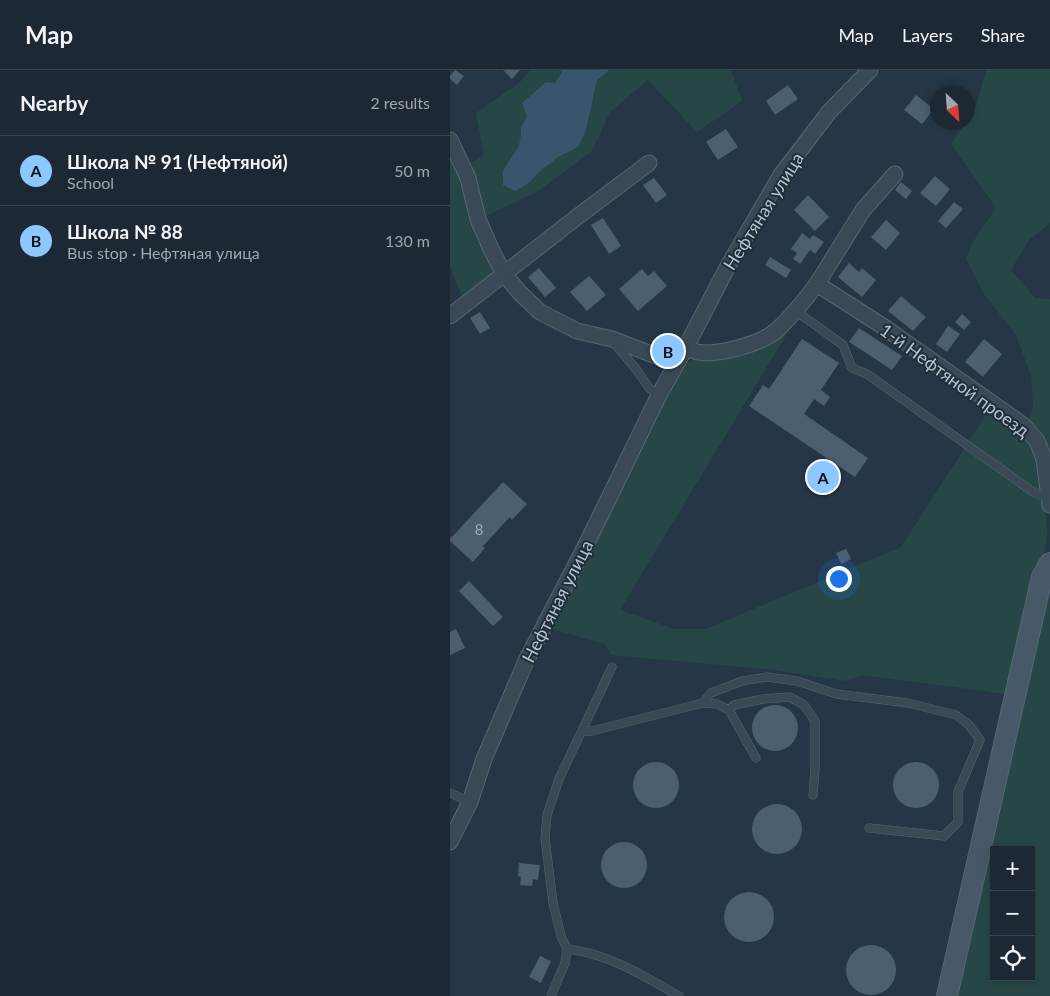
<!DOCTYPE html>
<meta charset="utf-8">
<style>
:root{--surface:#1c2934;--page:#25313c;--text:#f1f3f6;--muted:#a0a6ac;--line:#3a454f;--accent:#8cc7ff}
body{margin:0;font-family:Lato,sans-serif;background:var(--page);color:var(--text)}
.controls{position:absolute;right:15px;bottom:15px;display:grid;overflow:hidden;border-radius:0px;box-shadow:0 2px 8px #0003}
.controls button{width:45px;height:45px;display:grid;place-items:center;padding:0;border:0;border-bottom:1px solid var(--line);background:var(--surface);color:var(--text);font:25px sans-serif}
.compass{position:absolute;left:480px;top:15px;width:45px;height:45px;border-radius:50%;background:var(--surface);box-shadow:0 2px 8px #0003;rotate:155deg}
.you{position:absolute;left:388px;top:508px;width:18px;height:18px;margin:-12px;border:4px solid #fff;border-radius:50%;background:#1a73e8;box-shadow:0 0 0 8px #1a73e833}
.badge{display:grid;place-items:center;width:32px;height:32px;border-radius:50%;background:var(--accent);color:#111;font-size:16px;font-weight:700}
.pin{position:absolute;translate:-50% -50%;border:2px solid #fff;box-shadow:0 1px 5px #0006}
.list{margin:0;padding:0;list-style:none}
h2{display:flex;justify-content:space-between;align-items:center;height:65px;margin:0;padding:0 20px;font-size:21px}
h2 small{font-size:16px;font-weight:400;color:var(--muted)}
.list li{display:grid;grid-template-columns:32px 1fr auto;gap:15px;align-items:center;box-sizing:border-box;height:70px;padding:0 20px;border-top:1px solid var(--line)}
.list b{display:block;font-size:19px;white-space:nowrap}
.list p{margin:0;font-size:16px;white-space:nowrap;color:var(--muted)}
.list em{font-size:16px;font-style:normal;color:var(--muted)}
.icon{flex:none;width:28px;height:28px;fill:none;stroke:currentColor;stroke-width:2;stroke-linecap:round;stroke-linejoin:round}
.map{position:relative;flex:none;width:600px;height:926px;overflow:hidden}
header{display:flex;align-items:center;gap:30px;box-sizing:border-box;height:70px;padding:0 25px;background:var(--surface);border-bottom:1px solid var(--line)}
header strong{font-size:24px}
nav{display:flex;gap:28px;margin-inline-start:auto;font-size:18px}
main{display:flex}
aside{flex:1;background:var(--surface)}
.map>svg:first-child{display:block}
</style>
<header>
<strong>Map</strong>
<nav><a>Map</a><a>Layers</a><a>Share</a></nav>
</header>
<main>
<aside>
<h2>Nearby<small>2 results</small></h2>
<ul class="list">
<li><span class="badge">A</span><div><b>Школа № 91 (Нефтяной)</b><p>School</p></div><em>50 m</em></li>
<li><span class="badge">B</span><div><b>Школа № 88</b><p>Bus stop · Нефтяная улица</p></div><em>130 m</em></li>
</ul>
</aside>
<div class="map">
<svg width="600" height="926" viewBox="0 0 600 926">
<rect width="100%" height="100%" fill="#253746"/>
<!-- green -->
<g fill="#274746" fill-rule="evenodd">
<polygon points="80,0 281,0 292,31 247,62 198,10 160,42 142,81 87,122 33,147 17,96 34,85 26,43 70,12"/>
<polygon points="536,0 600,0 600,153 579,170 561,200 585,228 600,229 600,384 595,367 579,350 583,336 581,306 566,265 534,224 516,189 523,172 546,138 501,74 515,53 518,52 518,48 527,33"/>
<polygon points="0,82 46,201 13,229 0,197"/>
<polygon points="344,252 170,540 224,559 256,559 451,477 541,337 583,372 594,414 597,465 594,487 556,624 412,605 395,611 325,600 161,585 155,574 102,559 216,329 238,292 244,290 269,288"/>
<path d="M600,515V926H504ZM544,780H581V907H544Z"/>
</g>
<!-- water -->
<polygon fill="#37566e" points="113,0 159,0 147,10 136,60 128,77 108,87 89,102 79,113 65,121 53,115 53,101 69,76 71,64 71,58 77,46 72,33 96,12 105,13"/>
<!-- building -->
<g fill="#4b5f6e">
<polygon points="5,0 14,6 7,15 0,9 0,6"/>
<polygon points="53,0 70,0 62,9"/>
<polygon points="338,15 348,29 325,45 316,31"/>
<polygon points="466,25 484,39 472,54 454,40"/>
<polygon points="276,59 288,77 268,90 256,72"/>
<polygon points="485,106 500,119 486,136 470,123"/>
<polygon points="204,108 217,125 206,133 193,115"/>
<polygon points="451,112 462,121 456,129 445,120"/>
<polygon points="358,125 379,147 365,161 344,140"/>
<polygon points="504,132 513,139 496,158 488,151"/>
<polygon points="153,148 171,176 159,184 141,155"/>
<polygon points="436,150 450,163 436,180 421,167"/>
<polygon points="352,163 360,169 363,165 374,172 365,184 360,180 350,194 343,189 347,183 341,179"/>
<polygon points="320,187 341,200 336,208 315,195"/>
<polygon points="399,193 409,202 412,198 426,210 412,227 388,207"/>
<polygon points="89,198 106,218 95,227 78,207"/>
<polygon points="192,199 198,206 204,201 217,216 188,241 169,219"/>
<polygon points="139,206 156,225 137,241 120,222"/>
<polygon points="451,226 476,247 463,261 438,241"/>
<polygon points="30,242 40,258 30,264 20,248"/>
<polygon points="512,244 521,252 514,260 505,252"/>
<polygon points="498,256 510,264 497,282 486,274"/>
<polygon points="409,258 452,286 442,300 399,272"/>
<polygon points="352,269 389,293 371,320 380,327 374,336 364,329 354,344 418,388 405,407 299,336 313,315 319,319"/>
<polygon points="534,269 552,284 533,307 515,292"/>
<polygon points="53,412 77,434 62,450 60,447 33,476 35,478 23,492 0,471 0,469"/>
<polygon points="396,479 401,489 391,494 386,483"/>
<polygon points="19,511 53,547 43,556 9,521"/>
<polygon points="6,559 15,578 0,585 0,562"/>
<circle cx="325" cy="658" r="23"/>
<circle cx="206" cy="715" r="23"/>
<circle cx="466" cy="715" r="23"/>
<circle cx="327" cy="759" r="25"/>
<circle cx="174" cy="795" r="23"/>
<polygon points="69,793 90,795 88,810 83,809 82,816 70,815 71,807 68,806"/>
<circle cx="299" cy="847" r="25"/>
<circle cx="421" cy="900" r="25"/>
<polygon points="90,886 101,891 91,913 79,907"/>
</g>
<g fill="none" stroke-linecap="round" stroke-linejoin="round">
<defs>
<g id="lane">
<polyline points="346,241 393,275 402,298 417,304 583,422 599,429"/>
<polyline points="164,273 186,299 199,318 209,325"/>
<polyline points="253,633 261,623 292,611 317,607 347,611 386,624 458,633 506,645 519,655 530,670 508,722 508,752 494,766 419,758"/>
<polyline points="279,640 284,635 313,629 340,627 354,635 365,651 365,700 363,725"/>
<polyline points="132,661 142,661 253,633 267,634 279,640 306,688"/>
<polyline points="0,723 20,732"/>
<path d="M117,879C157,883 194,906 229,926"/>
<polyline points="101,926 115,893 117,879 111,866 103,833 95,768 97,745 109,709 162,597"/>
</g>
<g id="street">
<polyline points="0,70 18,108 28,149 41,179 54,204 70,223 90,242 127,261 162,269 214,289 224,295"/>
<polyline points="445,104 413,140 367,214 434,257 573,355 587,371 594,389 600,435"/>
<polyline points="0,246 127,147 199,93"/>
<path d="M236,277C239,279 243,281 247,282C268,286 311,274 327,260C342,246 355,230 367,214"/>
<polyline points="0,772 20,732 34,689 76,591 136,475 209,325 236,277 277,198 331,105 379,42 420,0"/>
</g>
<polyline id="secondary" points="497,926 592,507 600,493"/>
</defs>
<!-- lane casing -->
<use href="#lane" stroke="#586672" stroke-width="9"/>
<!-- street casing -->
<use href="#street" stroke="#586672" stroke-width="17"/>
<!-- secondary casing -->
<use href="#secondary" stroke="#586672" stroke-width="22"/>
<!-- lane -->
<use href="#lane" stroke="#394955" stroke-width="8"/>
<!-- street -->
<use href="#street" stroke="#394955" stroke-width="15"/>
<!-- secondary -->
<use href="#secondary" stroke="#475869" stroke-width="20"/>
</g>
<g text-anchor="middle" dominant-baseline="central" stroke-width="4" stroke-linejoin="round" paint-order="stroke">
<!-- number labels -->
<g font-size="15" fill="#9caab6">
<text x="29" y="459">8</text>
</g>
<!-- street labels -->
<g font-size="18" fill="#b7c3ce" stroke="#1e2e3b">
<text transform="translate(313 141) rotate(-58)">Нефтяная улица</text>
<text transform="translate(505 310) rotate(36)">1-й Нефтяной проезд</text>
<text transform="translate(107 531) rotate(-63)">Нефтяная улица</text>
</g>
</g>
</svg>
<div class="controls">
<button>+</button>
<button>−</button>
<button><svg class="icon" aria-label="locate" viewBox="0 0 24 24"><circle cx="12" cy="12" r="6"/><path d="M12 2v4M12 18v4M2 12h4M18 12h4"/></svg></button>
</div>
<svg class="compass" viewBox="-18 -18 36 36"><path d="M0-13l5 13h-10z" fill="#e53935"/><path d="M0 13l5-13h-10z" fill="#a0a6ac"/></svg>
<div class="you"></div>
<div class="pin badge" style="left:373px;top:407px">A</div>
<div class="pin badge" style="left:218px;top:281px">B</div>
</div>
</main>
